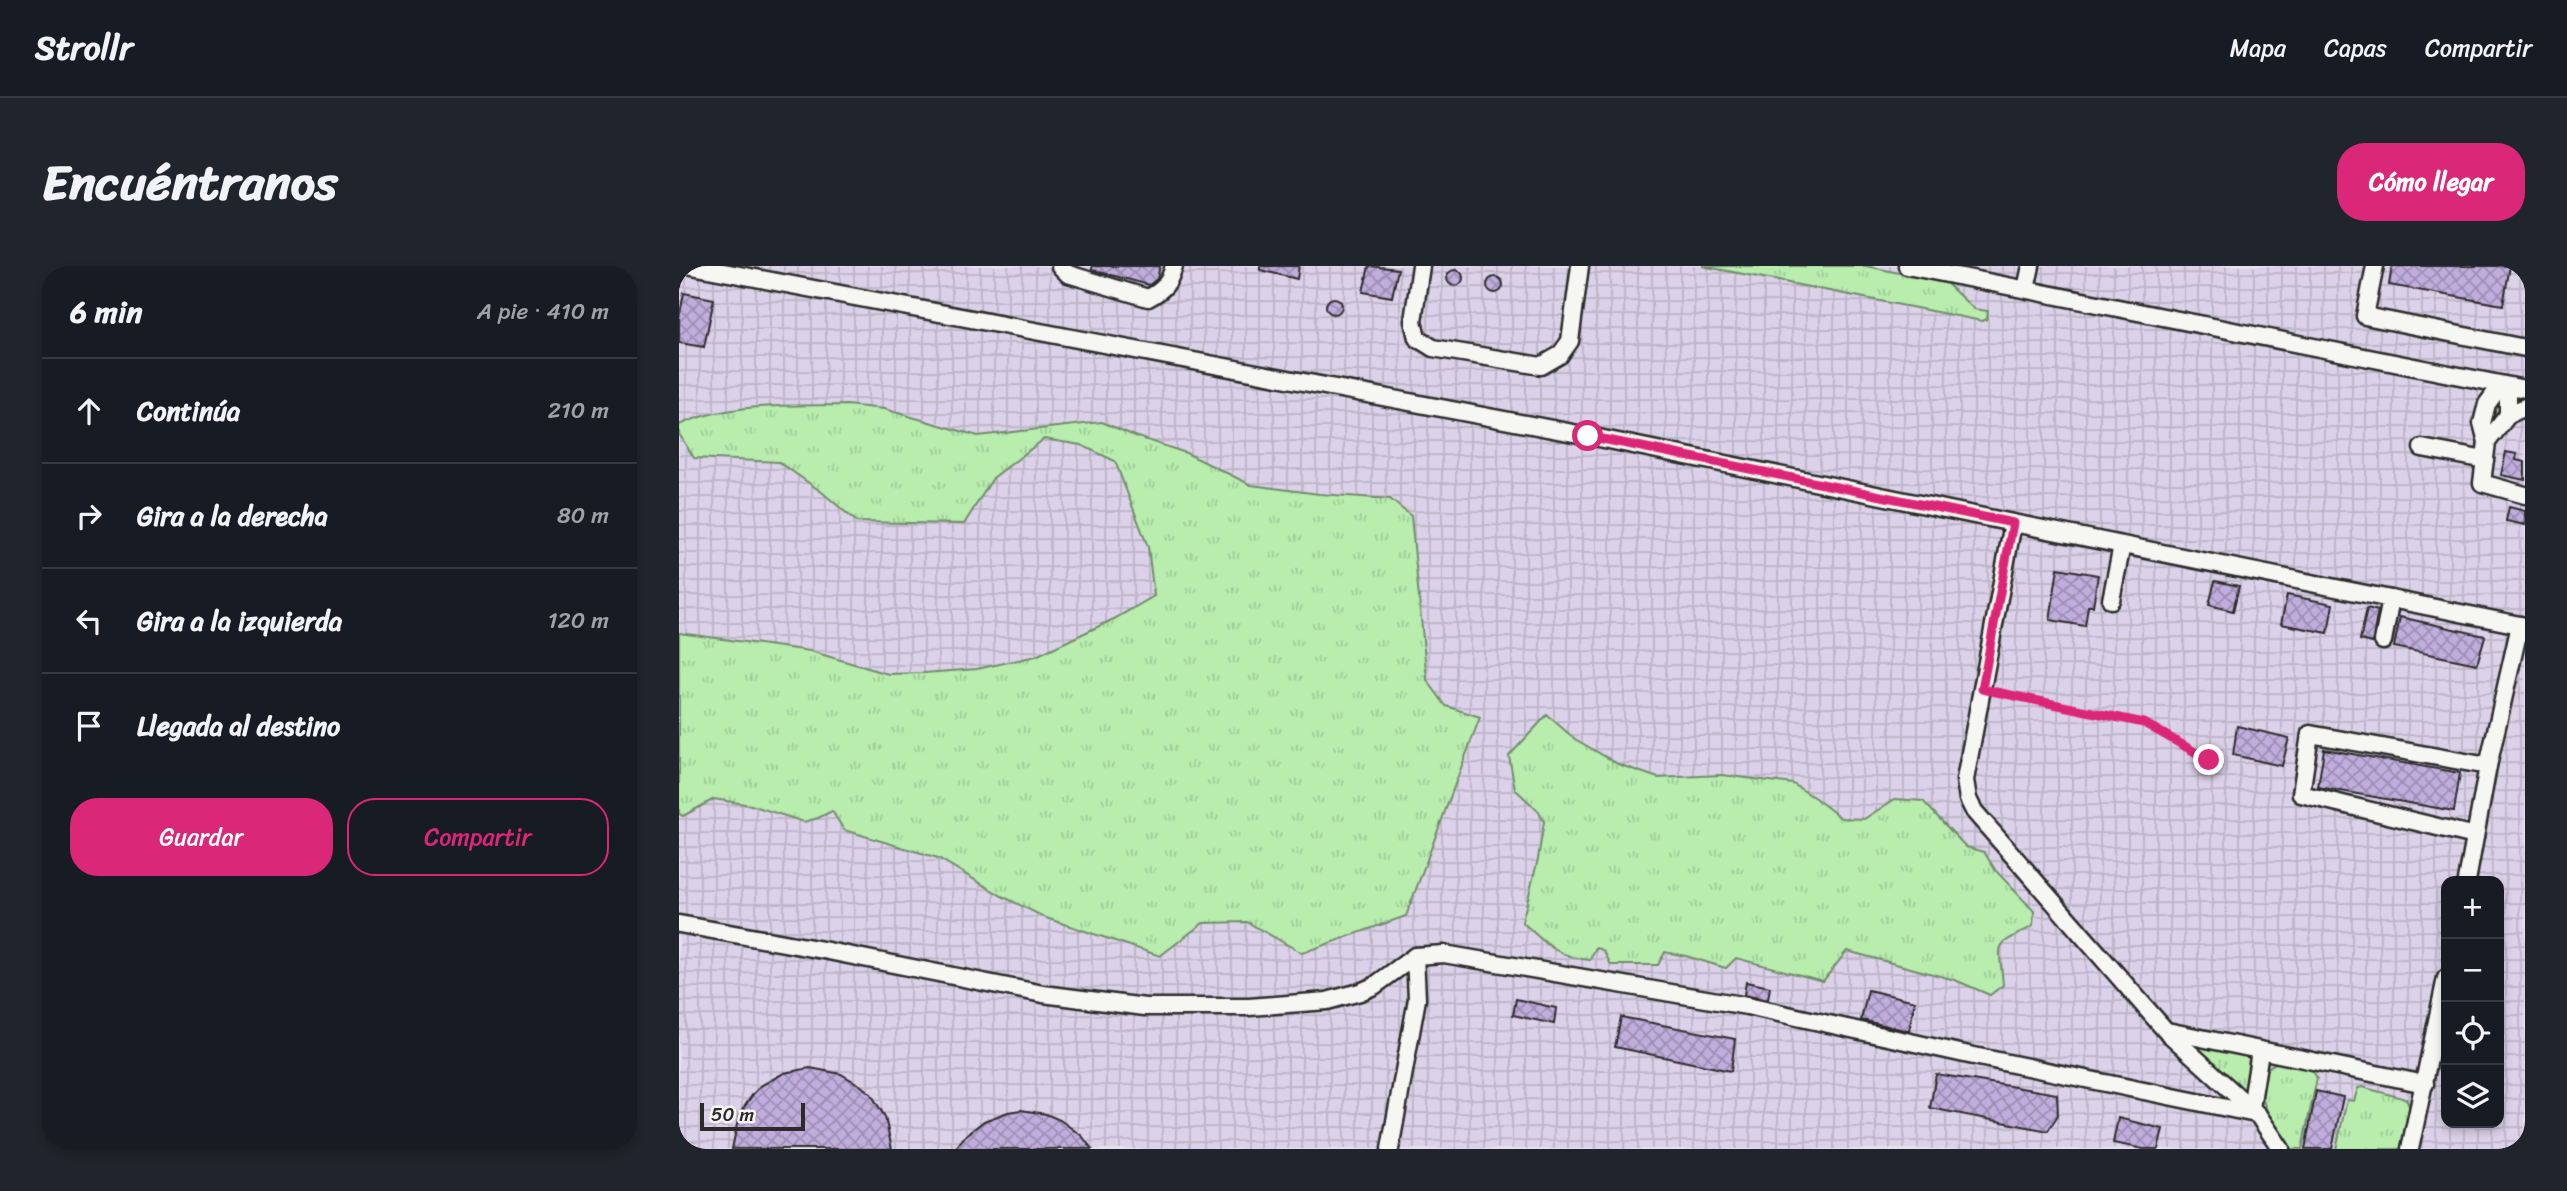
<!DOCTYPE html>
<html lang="es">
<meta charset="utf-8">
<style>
:root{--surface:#171b24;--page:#20242c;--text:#f1f3f6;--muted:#9ea1a6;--line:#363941;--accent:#db2777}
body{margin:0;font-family:Sriracha,sans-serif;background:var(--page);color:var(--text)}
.controls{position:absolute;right:21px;bottom:21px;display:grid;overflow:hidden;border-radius:14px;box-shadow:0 4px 10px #0003}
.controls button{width:63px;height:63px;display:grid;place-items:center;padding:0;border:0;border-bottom:2px solid var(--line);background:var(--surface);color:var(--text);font:35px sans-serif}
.scale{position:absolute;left:21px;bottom:18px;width:105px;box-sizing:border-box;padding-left:7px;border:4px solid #2b2b2b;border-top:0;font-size:19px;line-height:24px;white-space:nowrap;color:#2b2b2b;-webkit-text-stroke:5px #f6f6f2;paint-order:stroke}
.stop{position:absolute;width:21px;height:21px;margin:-16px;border:5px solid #db2777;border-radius:50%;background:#fff}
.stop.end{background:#db2777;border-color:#fff;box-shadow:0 2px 7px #0008}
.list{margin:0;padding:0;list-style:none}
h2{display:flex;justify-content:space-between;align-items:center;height:91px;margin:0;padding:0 28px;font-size:30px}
h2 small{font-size:23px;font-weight:400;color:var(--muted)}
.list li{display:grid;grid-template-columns:46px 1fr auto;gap:21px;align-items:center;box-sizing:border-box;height:105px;padding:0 28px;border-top:2px solid var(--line)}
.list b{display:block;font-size:26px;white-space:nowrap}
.list em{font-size:23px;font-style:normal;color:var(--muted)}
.actions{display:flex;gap:14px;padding:21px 28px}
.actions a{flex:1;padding:16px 0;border:2px solid var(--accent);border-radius:28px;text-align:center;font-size:24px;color:var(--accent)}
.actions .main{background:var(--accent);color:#fff}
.icon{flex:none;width:38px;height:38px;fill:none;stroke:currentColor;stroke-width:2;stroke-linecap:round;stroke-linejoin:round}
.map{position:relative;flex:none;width:1846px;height:883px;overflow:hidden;border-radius:28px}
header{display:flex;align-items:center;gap:42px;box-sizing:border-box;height:98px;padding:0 35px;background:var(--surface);border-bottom:2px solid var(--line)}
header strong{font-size:33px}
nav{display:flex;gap:38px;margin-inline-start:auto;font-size:24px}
.intro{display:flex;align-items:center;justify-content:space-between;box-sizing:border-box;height:168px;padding:0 42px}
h1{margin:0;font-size:49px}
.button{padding:18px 32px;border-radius:28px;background:var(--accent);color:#fff;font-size:24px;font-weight:700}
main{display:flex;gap:42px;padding:0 42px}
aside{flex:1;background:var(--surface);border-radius:28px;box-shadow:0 4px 10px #0003}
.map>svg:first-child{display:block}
</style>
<header>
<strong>Strollr</strong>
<nav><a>Mapa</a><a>Capas</a><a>Compartir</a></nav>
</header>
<div class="intro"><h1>Encuéntranos</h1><a class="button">Cómo llegar</a></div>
<main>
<aside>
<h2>6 min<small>A pie · 410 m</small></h2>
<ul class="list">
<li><svg class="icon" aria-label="ahead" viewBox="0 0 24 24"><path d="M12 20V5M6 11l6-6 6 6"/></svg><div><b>Continúa</b></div><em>210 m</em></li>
<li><svg class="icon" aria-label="right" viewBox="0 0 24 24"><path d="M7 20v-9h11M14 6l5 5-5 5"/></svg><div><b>Gira a la derecha</b></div><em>80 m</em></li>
<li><svg class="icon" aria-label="left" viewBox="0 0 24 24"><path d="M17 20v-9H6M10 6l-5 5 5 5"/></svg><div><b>Gira a la izquierda</b></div><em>120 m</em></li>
<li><svg class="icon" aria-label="arrive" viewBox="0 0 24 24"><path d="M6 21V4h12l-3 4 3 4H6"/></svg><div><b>Llegada al destino</b></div></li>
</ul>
<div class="actions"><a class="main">Guardar</a><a>Compartir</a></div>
</aside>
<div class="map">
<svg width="1846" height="883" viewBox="0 0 1846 883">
<defs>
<pattern id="industrial-grid" width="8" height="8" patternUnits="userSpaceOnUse" patternTransform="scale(1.75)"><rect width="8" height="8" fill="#dbd1e8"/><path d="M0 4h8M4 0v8" fill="none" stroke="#bcb4c7"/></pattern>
<pattern id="grass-tufts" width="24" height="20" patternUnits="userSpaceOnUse" patternTransform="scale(1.75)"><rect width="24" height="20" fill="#b8edae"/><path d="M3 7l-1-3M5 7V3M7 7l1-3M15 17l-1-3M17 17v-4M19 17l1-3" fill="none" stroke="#9ecb96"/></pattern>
<pattern id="building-cross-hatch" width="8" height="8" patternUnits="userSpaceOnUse" patternTransform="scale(1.75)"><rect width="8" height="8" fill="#c0addd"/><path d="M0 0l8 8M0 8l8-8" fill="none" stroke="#9c8db3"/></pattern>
</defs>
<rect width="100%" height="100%" fill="#e6e0ec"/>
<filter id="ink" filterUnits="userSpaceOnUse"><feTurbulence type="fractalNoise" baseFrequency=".0143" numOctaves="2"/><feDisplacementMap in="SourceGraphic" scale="14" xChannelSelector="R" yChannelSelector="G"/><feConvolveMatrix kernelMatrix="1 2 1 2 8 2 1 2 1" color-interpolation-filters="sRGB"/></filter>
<g filter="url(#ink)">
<!-- industrial -->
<path fill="url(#industrial-grid)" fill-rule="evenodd" d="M0,0H1846V883H0ZM1767,615H1820V857H1767Z"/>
<!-- grass -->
<g fill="url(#grass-tufts)" stroke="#728c6c" stroke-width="2">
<polygon points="1023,0 1187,0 1267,17 1295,43 1309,45 1308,53 1303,55"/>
<path d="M167,139L205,143L299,170L423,156L456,170L507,187L572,219L640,228L711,233L732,250L748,414L767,440L801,451L727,650L623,687L568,656L524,657L481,690L367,652L323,630L259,592L165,564L153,545L139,552L125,556L72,539L35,533L4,550L0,548V367L131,385L209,408L245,407L298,403L357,390L435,353L475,330L469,281L436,195L402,179L365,173L314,212L285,258L178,256L144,227L100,196L15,192L0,168V159C50,136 113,140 167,139Z"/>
<path d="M868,449L896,473L939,498L979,512L1043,509L1114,518L1136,532L1162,552L1185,553L1216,533L1244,535L1287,581L1305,586L1317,605L1355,645L1354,660C1313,683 1320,672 1324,719L1311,729L1276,714L1168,685L1144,715L1057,692L1047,702L1007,690L986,686L979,699H932L925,685L917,681L911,694C876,690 868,678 843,656L859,593L865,556L860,546L836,523L830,490Z"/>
<polygon points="1514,778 1571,789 1572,794 1565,825 1562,826 1512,780"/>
<path d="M1601,795L1632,802L1638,812L1623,883H1610C1596,859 1559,811 1601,795Z"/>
<path d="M1683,821L1727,833C1736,848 1728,866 1724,883H1657L1668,834L1675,835L1679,822Z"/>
</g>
<!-- building -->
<g fill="url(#building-cross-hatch)" stroke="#2b2b2b" stroke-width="2">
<polygon points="413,0 481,0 478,13 470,19 413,4"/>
<polygon points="581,0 620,0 618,13 581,4"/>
<polygon points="690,0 719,3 713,31 684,26"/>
<polygon points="1713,0 1831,0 1824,39 1710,19"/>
<circle cx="776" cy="12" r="8"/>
<circle cx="816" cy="19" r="8"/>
<polygon points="5,27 35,33 25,81 0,77 0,52"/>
<circle cx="655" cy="40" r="8"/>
<polygon points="1827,186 1838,188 1837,194 1846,196 1846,214 1822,209"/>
<polygon points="1830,241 1846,245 1846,259 1827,255"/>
<polygon points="1379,302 1419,309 1414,340 1409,340 1406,360 1371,354"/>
<polygon points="1536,315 1560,320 1554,345 1530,339"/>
<polygon points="1608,329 1654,338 1649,367 1602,358"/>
<polygon points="1688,342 1699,345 1693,377 1681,374"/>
<polygon points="1721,351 1806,370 1798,398 1715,381"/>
<polygon points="1558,460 1610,472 1603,500 1554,489"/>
<polygon points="1645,483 1781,507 1775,545 1639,521"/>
<polygon points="1067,716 1091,721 1089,734 1065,729"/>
<polygon points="1189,724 1236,735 1230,765 1182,754"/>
<polygon points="837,733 877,742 875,758 834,749"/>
<polygon points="942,751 1056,773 1052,805 936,781"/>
<polygon points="131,802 162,808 181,819 192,828 206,851 213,883 53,883 60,849 74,828 83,819 105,807"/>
<polygon points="1257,808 1378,828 1379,849 1369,865 1251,842"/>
<polygon points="1637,825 1664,831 1653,883 1626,883"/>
<polygon points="342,844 367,848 381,854 403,870 413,883 276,883 286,870 305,855 329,846"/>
<polygon points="1439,852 1484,863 1479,883 1464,883 1434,877"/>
</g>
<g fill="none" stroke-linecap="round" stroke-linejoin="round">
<defs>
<g id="minor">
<polyline points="13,0 910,170 1334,257 1286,514 1289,533 1295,545 1487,765 1579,849 1602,883"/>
<path d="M381,0L389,8L469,32C485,24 490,17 495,0"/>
<polyline points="742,0 734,55 738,72 754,82 862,100 881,89 891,75 901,0"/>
<polyline points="1228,0 1846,123"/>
<polyline points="1696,0 1686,50 1846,82"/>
<polyline points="1347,23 1352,0"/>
<polyline points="1822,119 1808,138 1803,157 1808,176 1803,217 1846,229"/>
<polyline points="1829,149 1846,141"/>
<polyline points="1808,176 1829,149 1829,120"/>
<polyline points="1743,182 1806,194"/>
<polyline points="1334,257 1846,360"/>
<polyline points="1432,334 1443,279"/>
<polyline points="1704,375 1712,333"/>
<polyline points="1796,570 1622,528 1631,468 1809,500"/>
<polyline points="1788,615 1809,500 1841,359"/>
<polyline points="0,658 144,684 364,728 466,741 570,741 648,735 681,726 695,720 736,690 765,688 1068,740 1290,789 1577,848"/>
<polyline points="1488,765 1746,818"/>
<polyline points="1572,842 1581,785"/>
<polyline points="711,883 738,733 736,690"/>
<polyline points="1731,883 1767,712"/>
</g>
</defs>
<!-- minor casing -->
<use href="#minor" stroke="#2b2b2b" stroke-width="21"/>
<!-- path -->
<polyline stroke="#2b2b2b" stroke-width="2.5" stroke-dasharray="7 5" stroke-linecap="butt" points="1316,426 1465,457 1530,494"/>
<!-- minor -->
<use href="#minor" stroke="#f6f6f2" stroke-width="16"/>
</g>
</g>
<g fill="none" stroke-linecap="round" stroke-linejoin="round" filter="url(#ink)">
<!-- route -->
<polyline stroke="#db2777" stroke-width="9" points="909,170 1334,257 1303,423 1465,457 1530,494"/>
</g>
</svg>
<div class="controls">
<button>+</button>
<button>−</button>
<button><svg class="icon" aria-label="locate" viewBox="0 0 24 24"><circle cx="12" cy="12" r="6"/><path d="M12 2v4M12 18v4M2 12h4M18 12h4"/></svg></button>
<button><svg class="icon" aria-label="layers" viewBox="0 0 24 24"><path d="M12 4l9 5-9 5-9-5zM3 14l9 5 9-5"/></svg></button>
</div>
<div class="scale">50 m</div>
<div class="stop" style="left:909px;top:170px"></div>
<div class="stop end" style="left:1530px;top:494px"></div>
</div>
</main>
